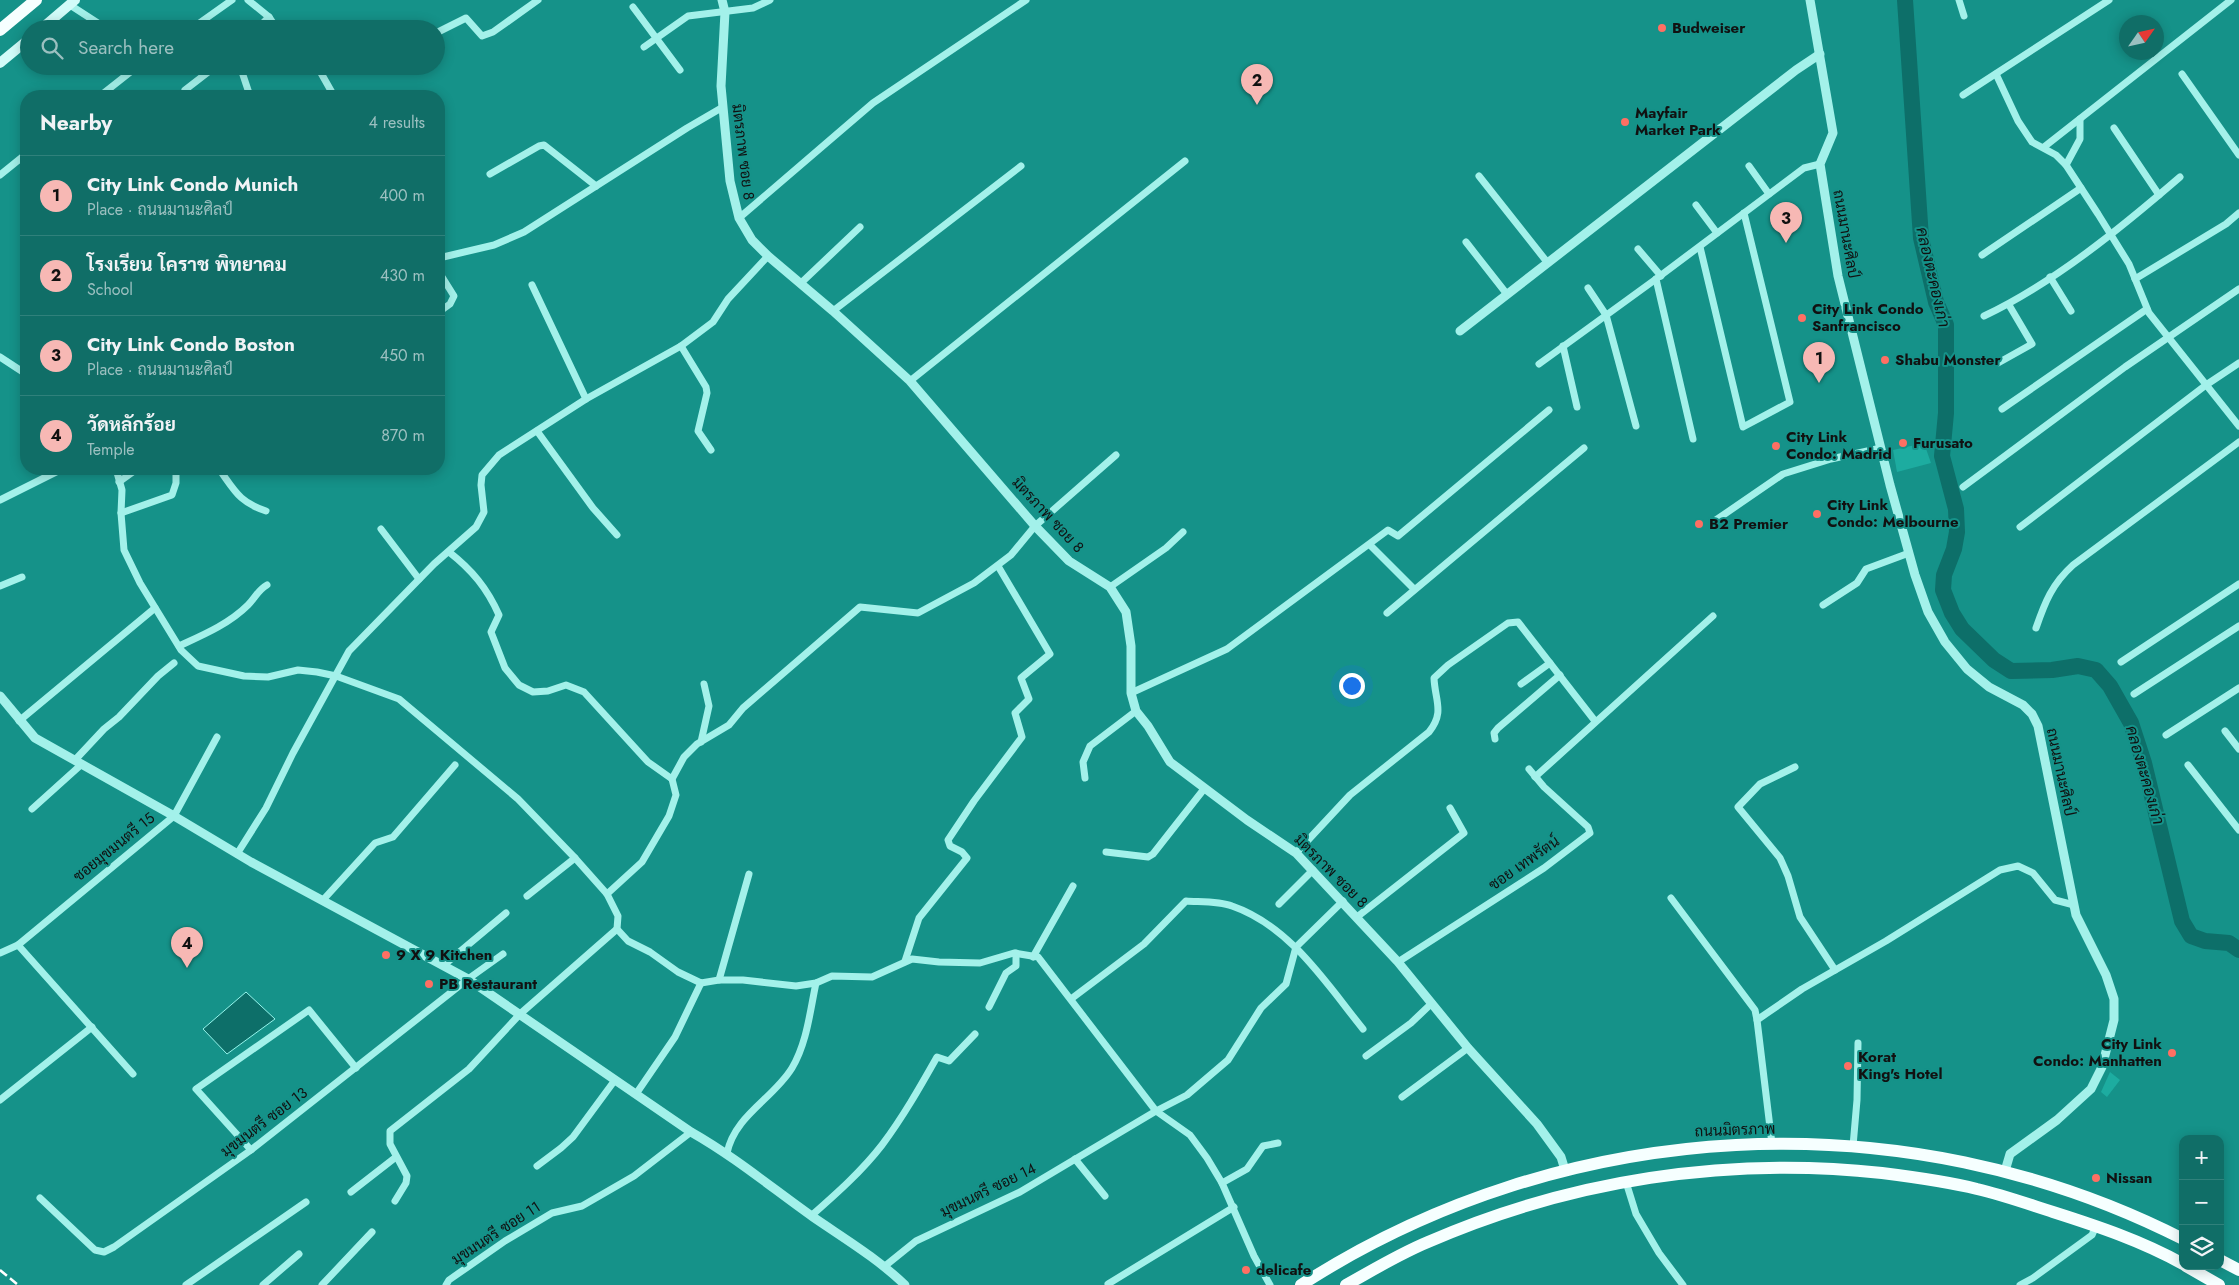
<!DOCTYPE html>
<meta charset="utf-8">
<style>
:root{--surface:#106e67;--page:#19736d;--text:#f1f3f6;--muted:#9cc0c0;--line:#30817b;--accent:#f7b8b4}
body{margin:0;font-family:Jost,Sarabun,sans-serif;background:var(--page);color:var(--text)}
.controls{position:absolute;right:15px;bottom:15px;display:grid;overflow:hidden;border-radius:10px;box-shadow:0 2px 12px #0003}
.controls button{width:45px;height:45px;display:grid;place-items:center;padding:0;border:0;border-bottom:1px solid var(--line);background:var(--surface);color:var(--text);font:25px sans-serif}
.compass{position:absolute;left:2119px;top:15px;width:45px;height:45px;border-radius:50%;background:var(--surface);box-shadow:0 2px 12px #0003;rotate:56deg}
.you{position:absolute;left:1351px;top:685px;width:18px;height:18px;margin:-12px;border:4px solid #fff;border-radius:50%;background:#1a73e8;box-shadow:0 0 0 8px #1a73e833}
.badge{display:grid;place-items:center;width:32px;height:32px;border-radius:50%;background:var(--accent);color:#111;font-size:16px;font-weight:700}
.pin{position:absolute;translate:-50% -41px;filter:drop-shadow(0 1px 2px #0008)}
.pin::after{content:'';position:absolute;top:26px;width:18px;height:15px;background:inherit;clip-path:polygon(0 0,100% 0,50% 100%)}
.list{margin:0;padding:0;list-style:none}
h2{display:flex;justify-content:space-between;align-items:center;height:65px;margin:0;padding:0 20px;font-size:21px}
h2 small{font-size:16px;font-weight:400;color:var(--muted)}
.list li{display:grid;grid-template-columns:32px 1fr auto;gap:15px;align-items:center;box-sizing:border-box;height:80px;padding:0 20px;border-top:1px solid var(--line)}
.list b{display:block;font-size:19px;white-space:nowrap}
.list p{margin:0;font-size:16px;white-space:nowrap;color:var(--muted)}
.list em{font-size:16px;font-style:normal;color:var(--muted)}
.icon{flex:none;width:28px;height:28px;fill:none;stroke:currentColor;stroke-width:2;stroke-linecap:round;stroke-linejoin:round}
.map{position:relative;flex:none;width:2239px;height:1285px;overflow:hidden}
.search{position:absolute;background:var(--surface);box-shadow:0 2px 12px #0003;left:20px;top:20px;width:425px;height:55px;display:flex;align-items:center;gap:12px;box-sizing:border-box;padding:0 18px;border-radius:28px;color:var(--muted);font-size:19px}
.panel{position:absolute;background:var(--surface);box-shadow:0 2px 12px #0003;left:20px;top:90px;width:425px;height:385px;border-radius:20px}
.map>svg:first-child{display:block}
</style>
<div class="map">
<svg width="2239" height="1285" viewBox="0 0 2239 1285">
<rect width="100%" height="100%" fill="#159289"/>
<!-- green -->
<g fill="#1daca0">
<polygon points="1924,443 1931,463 1897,472 1893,450"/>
<polygon points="2110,1072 2120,1080 2107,1097 2101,1092"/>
</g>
<!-- water -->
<polygon fill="#0d6f69" stroke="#95f4eb" points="246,992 275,1019 227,1054 203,1029"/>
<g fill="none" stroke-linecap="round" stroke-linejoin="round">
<!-- river -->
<polyline stroke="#0d6f69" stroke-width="16" points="1905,0 1921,238 1936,302 1946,325 1946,413 1942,456 1956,509 1957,532 1954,549 1944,575 1943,590 1952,613 1962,629 1994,660 2011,671 2052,670 2078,666 2096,670 2110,686 2131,723 2144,763 2182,921 2191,936 2205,941 2229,943 2239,950"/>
<!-- minor -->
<g stroke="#a3f1ea" stroke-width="7">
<polyline points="248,0 269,17 277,29"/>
<polyline points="1959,0 1964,16"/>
<polyline points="70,5 107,29"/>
<polyline points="633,7 680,70"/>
<polyline points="191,29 232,0"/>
<polyline points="257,29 269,17"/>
<polyline points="330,29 360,25 383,29"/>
<polyline points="436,33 466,18 482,36 493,32 538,0"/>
<polyline points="644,47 688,16 753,8 770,0"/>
<polyline points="240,66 250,96"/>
<polyline points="317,66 334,96"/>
<polyline points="1996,74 2018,121 2032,142 2056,155 2066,165 2098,214 2129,264 2149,313 2239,426"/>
<polyline points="2182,74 2239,155"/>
<polyline points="185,90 216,66"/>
<polyline points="1963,95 2109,0"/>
<polyline points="100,96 138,66"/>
<polyline points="2114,128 2159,195"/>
<polyline points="2044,147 2231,0"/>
<polyline points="2066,165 2080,139 2080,119"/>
<polyline points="1749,166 1769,194"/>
<polyline points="490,174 539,146 544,145 596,186"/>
<polyline points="0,175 26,154"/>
<polyline points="1479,176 1547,262"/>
<polyline points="1696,205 1717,233"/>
<polyline points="739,218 873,103 1026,0"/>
<polyline points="1466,242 1506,293"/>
<polyline points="1700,247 1743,427 1790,402 1744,213"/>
<polyline points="1638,249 1661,276"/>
<polyline points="1982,255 2081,188"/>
<polyline points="439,258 494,245 524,232 687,128 723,107"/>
<polyline points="439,272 454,296 450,304 439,312"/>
<polyline points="2050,277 2071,311"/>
<polyline points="1656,279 1693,439"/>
<polyline points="2135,279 2226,224 2239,213"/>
<polyline points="801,283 860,227"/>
<polyline points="532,285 586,399"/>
<polyline points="1588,288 1606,315 1636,426"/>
<polyline points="833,311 1021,166"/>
<path d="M1984,316C2054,283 2122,227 2180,177"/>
<polyline points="681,346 706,387 707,393 698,431 711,450"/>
<polyline points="1563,346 1577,407"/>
<polyline points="0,357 26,374"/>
<polyline points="1998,363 2032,344 2009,305"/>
<polyline points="1539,364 1656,279 1804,168 1820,164"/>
<polyline points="910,381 1185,161"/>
<polyline points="2002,409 2147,309"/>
<polyline points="537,431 593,508 617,535"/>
<polyline points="116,469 122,490 121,513 124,550 140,583 181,650 198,666 244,676 268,677 298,670 317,672 336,676 399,699 518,799 575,858 607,894 618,916 617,929 628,941 650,952 678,972 701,983 719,980 743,980 796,986 816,983 832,976 872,977 912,959 939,962 980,963 1014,953 1038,957 1156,1111 1190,1135 1207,1158 1222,1183 1254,1256 1270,1285"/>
<path d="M219,469C235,491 239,502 266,511"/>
<polyline points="119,482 137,469"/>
<polyline points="1963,487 2125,367 2239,289"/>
<polyline points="0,500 62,469"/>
<polyline points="121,513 172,495 176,483 176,469"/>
<polyline points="1713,522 1783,474 1831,459 1881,448"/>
<polyline points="2020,527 2206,385 2239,363"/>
<polyline points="381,529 419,579"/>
<polyline points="1370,545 1414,589"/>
<path d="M449,552C472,570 487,588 499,615L491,632L505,668L519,685L533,692L548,691L566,685L584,692L648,762L672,779"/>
<polyline points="0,586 22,577"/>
<polyline points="1110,587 1166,548 1183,532"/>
<polyline points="1823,605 1857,583 1866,569 1909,553"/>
<polyline points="1387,613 1584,448"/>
<path d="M2036,628C2045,602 2052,584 2073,565L2239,442"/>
<path d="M179,646C203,635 229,624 248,605C255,598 258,590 267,585"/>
<polyline points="2121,662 2239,584"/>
<polyline points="1521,684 1550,663"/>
<polyline points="1131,693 1227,649 1388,530 1398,536 1549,410"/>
<polyline points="2134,694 2239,626"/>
<polyline points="19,721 155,608"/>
<polyline points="2225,731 2239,749"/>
<polyline points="2166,735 2239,688"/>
<polyline points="1495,739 1494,733 1498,728 1560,675"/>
<polyline points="701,742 709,706 704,684"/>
<polyline points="75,760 104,729 119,717 158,676 174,663"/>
<polyline points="2188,765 2239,830"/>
<polyline points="1795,767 1760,784 1738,807 1780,858 1788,876 1800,917 1835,970"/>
<polyline points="1535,777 1713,616"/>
<polyline points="1085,778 1083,762 1090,746 1136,711"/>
<polyline points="32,809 82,764"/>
<polyline points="1106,852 1148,857 1153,854 1204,789"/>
<path d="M1296,853L1350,795L1429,732C1445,712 1435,701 1434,678L1448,665L1508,623L1518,622L1595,721"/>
<polyline points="237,854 266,808 293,753 349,651 434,564 476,527 484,512 481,485 482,475 499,455 586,399 681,346 713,322 728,299 768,256"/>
<polyline points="607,894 642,862 669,816 676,795 672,779 684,757 697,744 729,725 743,708 860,607 918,613 974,583 1011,555 1035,526 1116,455"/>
<polyline points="527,896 575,858"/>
<polyline points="1671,898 1755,1010 1757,1020"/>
<polyline points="323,900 375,843 393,837 455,765"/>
<polyline points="1279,904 1313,870"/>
<polyline points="1357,917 1464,833 1450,808"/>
<polyline points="18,945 133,1074"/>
<polyline points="0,953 18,945 174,816 217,737"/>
<polyline points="1033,957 1073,886"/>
<polyline points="905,961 919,918 967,858 962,852 950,846 948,840 974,801 1022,737 1015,713 1029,699 1021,678 1050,654 998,566"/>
<polyline points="1398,962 1544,868 1590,833 1588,827 1544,787 1529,769"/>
<polyline points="444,965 506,913"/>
<polyline points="719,980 749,874"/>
<path d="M1071,999L1144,944L1186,901C1200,902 1219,901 1232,906C1290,926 1326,983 1363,1029"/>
<polyline points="989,1007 1006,973 1016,966 1016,953"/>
<polyline points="1366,1056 1411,1023 1432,1003"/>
<polyline points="636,1094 675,1037 701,983"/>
<polyline points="1402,1097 1468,1048"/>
<polyline points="0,1100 92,1027"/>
<polyline points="1772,1144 1757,1020 1802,989 1886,941 2000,870 2018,866 2033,873 2055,900 2074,905"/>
<polyline points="1853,1146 1857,1100 1858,1043"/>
<polyline points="251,1150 196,1089 309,1010 356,1068"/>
<path d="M727,1153C735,1115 773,1099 792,1068C807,1043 810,1011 816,983"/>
<polyline points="1075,1159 1105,1196"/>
<polyline points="537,1166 561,1148 573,1137 615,1080"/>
<polyline points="1626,1182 1636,1214 1659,1253 1683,1285"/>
<polyline points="1222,1183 1247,1169 1263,1146 1278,1143"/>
<polyline points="351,1192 396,1157"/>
<polyline points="40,1198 95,1250 104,1252 114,1247 251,1150 468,979 503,954"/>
<polyline points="395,1201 406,1183 407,1176 390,1144 390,1131 469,1069 520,1014 617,929"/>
<path d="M811,1216C836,1194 862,1171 882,1145C903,1117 920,1087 937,1057L949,1061L975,1034"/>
<polyline points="885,1266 916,1241 1020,1192 1156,1111 1187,1095 1228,1060 1261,1008 1286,984 1296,947 1343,901"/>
<polyline points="1108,1284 1234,1207"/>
<polyline points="186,1285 306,1202"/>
<polyline points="263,1285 299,1254"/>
<polyline points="322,1285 372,1232"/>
<polyline points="446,1285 449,1280 505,1241 552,1213 582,1206 634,1176 691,1132"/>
<polyline points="2020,1285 2033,1278 2092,1235 2096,1226"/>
</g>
<!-- tertiary -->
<g stroke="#a3f1ea" stroke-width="9">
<polyline points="722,0 725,12 721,86 730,181 739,218 752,240 768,256 833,311 910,381 1035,526 1069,561 1110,587 1126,612 1131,646 1131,693 1136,711 1148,726 1170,762 1247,820 1296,853 1398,962 1468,1048 1537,1124 1561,1157 1565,1170"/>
<polyline points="1810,0 1833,133 1820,164 1838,276 1890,485 1915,575 1928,612 1945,642 1967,669 1989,687 2023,705 2032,714 2038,726 2076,915 2106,975 2114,999 2114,1020 2102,1067 2091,1089 2057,1120 2010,1154 2005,1171"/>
<polyline points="1460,331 1796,70 1820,54"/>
<path d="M0,696L35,738L174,816L251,862L468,979L691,1132C735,1157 772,1188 813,1217C845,1239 877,1258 905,1285"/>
</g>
<!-- secondary -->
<g stroke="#d2fcf9" stroke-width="10">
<polyline points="41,29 75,0"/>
<polyline points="0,63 29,39"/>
</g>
<!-- trunk -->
<g stroke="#f6ffff" stroke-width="12">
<polyline points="0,30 36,0"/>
<polyline points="2220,1260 2239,1270"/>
<polyline points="2186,1266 2219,1285"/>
<path d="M1301,1285C1564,1115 1904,1097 2183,1239"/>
<path d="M1346,1285C1373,1270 1399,1254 1428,1242C1570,1180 1727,1156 1882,1173C1914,1177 1946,1181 1977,1189C2003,1195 2028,1204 2053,1212C2097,1226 2142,1241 2183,1264"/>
</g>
<!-- rail -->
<polyline stroke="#fff" stroke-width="2.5" stroke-dasharray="9 4" stroke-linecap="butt" points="0,1270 18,1285"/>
</g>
<!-- markers -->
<g fill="#ff6f63" stroke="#159289" stroke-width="2">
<circle cx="1662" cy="28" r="5"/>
<circle cx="1625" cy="122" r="5"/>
<circle cx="1802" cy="318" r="5"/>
<circle cx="1885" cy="360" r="5"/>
<circle cx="1903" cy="443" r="5"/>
<circle cx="1776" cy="446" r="5"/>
<circle cx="1817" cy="514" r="5"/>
<circle cx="1699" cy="524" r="5"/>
<circle cx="386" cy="955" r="5"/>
<circle cx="429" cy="984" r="5"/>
<circle cx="2172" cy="1053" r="5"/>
<circle cx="1848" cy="1066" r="5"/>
<circle cx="2096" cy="1178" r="5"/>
<circle cx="1246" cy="1270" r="5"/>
</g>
<g text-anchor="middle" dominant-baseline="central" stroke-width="4" stroke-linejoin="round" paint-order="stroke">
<!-- poi labels -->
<g font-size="15" font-weight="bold" fill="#111" stroke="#159289" text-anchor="start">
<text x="1672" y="28">Budweiser</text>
<text x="1635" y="113">Mayfair<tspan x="1635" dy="17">Market Park</tspan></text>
<text x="1812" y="309">City Link Condo<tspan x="1812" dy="17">Sanfrancisco</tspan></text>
<text x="1895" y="360">Shabu Monster</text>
<text x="1786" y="437">City Link<tspan x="1786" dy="17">Condo: Madrid</tspan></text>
<text x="1913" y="443">Furusato</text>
<text x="1827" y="505">City Link<tspan x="1827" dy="17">Condo: Melbourne</tspan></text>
<text x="1709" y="524">B2 Premier</text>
<text x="396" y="955">9 X 9 Kitchen</text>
<text x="439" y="984">PB Restaurant</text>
<text x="2162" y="1044" text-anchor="end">City Link<tspan x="2162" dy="17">Condo: Manhatten</tspan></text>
<text x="1858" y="1057">Korat<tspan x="1858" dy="17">King's Hotel</tspan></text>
<text x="2106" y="1178">Nissan</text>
<text x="1256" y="1270">delicafe</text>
</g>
<!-- street labels -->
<g font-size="15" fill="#111" stroke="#159289">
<text transform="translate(743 152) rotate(83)">มิตรภาพ ซอย 8</text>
<text transform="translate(1846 234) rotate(80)">ถนนมานะศิลป์</text>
<text transform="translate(1048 515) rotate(47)">มิตรภาพ ซอย 8</text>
<text transform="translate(2061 772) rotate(78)">ถนนมานะศิลป์</text>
<text transform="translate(114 847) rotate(-39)">ซอยมุขมนตรี 15</text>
<text transform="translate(1524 863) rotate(-35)">ซอย เทพรัตน์</text>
<text transform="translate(1331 871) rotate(45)">มิตรภาพ ซอย 8</text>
<text transform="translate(264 1122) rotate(-37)">มุขมนตรี ซอย 13</text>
<text transform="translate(1735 1130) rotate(-2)">ถนนมิตรภาพ</text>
<text transform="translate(988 1190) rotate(-26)">มุขมนตรี ซอย 14</text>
<text transform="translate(496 1233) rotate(-33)">มุขมนตรี ซอย 11</text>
</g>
<!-- water labels -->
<g font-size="16" font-style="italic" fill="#111" stroke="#159289">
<text transform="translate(1933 277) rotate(77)">คลองตะคองเก่า</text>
<text transform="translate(2145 775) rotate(74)">คลองตะคองเก่า</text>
</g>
</g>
</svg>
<div class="controls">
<button>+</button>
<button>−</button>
<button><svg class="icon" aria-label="layers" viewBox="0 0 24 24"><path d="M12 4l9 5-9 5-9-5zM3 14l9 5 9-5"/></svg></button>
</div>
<svg class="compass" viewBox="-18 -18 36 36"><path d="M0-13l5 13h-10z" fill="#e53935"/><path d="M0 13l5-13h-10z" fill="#9cc0c0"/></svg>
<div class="you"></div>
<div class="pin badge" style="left:1819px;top:383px">1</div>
<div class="pin badge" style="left:1257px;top:105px">2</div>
<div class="pin badge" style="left:1786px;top:243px">3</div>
<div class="pin badge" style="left:187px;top:968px">4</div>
<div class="search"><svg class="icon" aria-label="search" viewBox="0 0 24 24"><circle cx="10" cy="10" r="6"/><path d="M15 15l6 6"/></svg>Search here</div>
<section class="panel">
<h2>Nearby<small>4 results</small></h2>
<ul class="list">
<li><span class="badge">1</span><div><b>City Link Condo Munich</b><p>Place · ถนนมานะศิลป์</p></div><em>400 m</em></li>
<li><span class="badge">2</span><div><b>โรงเรียน โคราช พิทยาคม</b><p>School</p></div><em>430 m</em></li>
<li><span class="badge">3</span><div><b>City Link Condo Boston</b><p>Place · ถนนมานะศิลป์</p></div><em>450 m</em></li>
<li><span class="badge">4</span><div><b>วัดหลักร้อย</b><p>Temple</p></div><em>870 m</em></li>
</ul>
</section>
</div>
